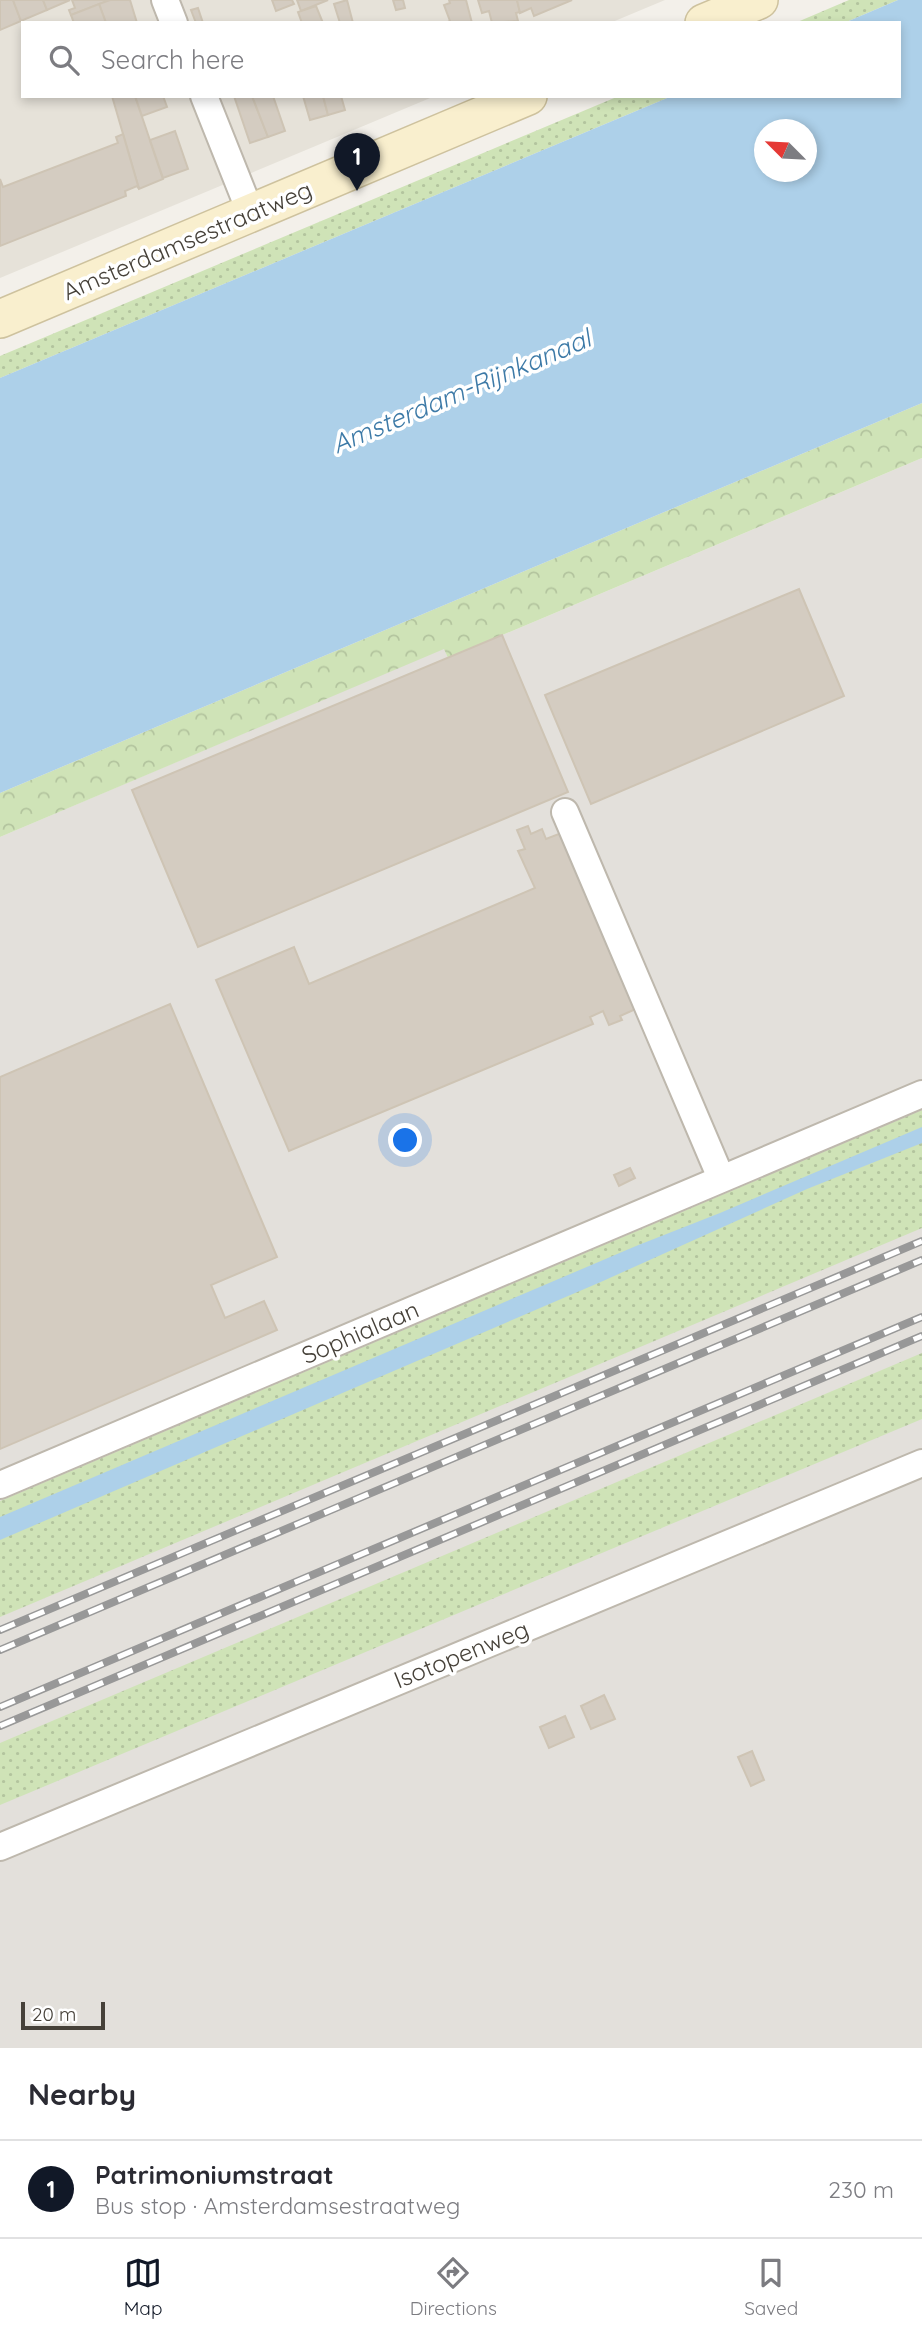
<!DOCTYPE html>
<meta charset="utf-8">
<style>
:root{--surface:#fff;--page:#f7f7f7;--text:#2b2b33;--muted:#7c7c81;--line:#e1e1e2;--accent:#111827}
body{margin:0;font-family:Quicksand,sans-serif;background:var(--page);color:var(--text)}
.compass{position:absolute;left:754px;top:119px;width:63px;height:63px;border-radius:50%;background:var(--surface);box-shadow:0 4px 10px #0003;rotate:294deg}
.scale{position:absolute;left:21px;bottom:18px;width:84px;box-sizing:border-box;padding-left:7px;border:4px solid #464139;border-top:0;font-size:19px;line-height:24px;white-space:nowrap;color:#464139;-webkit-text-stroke:5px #fff;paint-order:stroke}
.you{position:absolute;left:406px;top:1141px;width:24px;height:24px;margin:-18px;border:5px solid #fff;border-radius:50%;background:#1a73e8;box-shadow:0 0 0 10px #1a73e833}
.badge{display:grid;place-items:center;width:46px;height:46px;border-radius:50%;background:var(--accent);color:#fff;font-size:23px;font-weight:700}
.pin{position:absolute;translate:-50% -58px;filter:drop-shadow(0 2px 4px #0008)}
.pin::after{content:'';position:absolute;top:37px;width:24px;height:21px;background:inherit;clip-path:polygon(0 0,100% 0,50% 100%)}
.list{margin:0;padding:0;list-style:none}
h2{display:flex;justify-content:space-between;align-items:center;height:91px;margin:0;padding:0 28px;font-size:30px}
h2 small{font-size:23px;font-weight:400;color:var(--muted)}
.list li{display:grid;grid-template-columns:46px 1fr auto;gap:21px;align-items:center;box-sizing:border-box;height:98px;padding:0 28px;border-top:2px solid var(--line)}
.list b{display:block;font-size:26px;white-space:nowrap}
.list p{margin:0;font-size:23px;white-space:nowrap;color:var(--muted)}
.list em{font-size:23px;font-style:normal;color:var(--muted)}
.icon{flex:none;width:38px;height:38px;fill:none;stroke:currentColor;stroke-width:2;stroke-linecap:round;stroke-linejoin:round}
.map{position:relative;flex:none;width:922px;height:2048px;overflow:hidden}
.search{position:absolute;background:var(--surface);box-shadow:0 4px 10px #0003;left:21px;right:21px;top:21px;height:77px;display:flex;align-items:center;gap:18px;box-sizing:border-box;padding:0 24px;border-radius:0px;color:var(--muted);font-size:26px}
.sheet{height:189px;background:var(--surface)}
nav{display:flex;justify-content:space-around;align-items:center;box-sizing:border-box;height:98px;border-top:2px solid var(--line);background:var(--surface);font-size:19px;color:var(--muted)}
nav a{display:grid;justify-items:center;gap:4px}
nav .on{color:var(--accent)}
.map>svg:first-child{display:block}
</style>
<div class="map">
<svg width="922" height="2048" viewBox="0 0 922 2048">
<defs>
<pattern id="grass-dots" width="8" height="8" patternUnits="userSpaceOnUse" patternTransform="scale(1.75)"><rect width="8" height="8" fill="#cfe3b7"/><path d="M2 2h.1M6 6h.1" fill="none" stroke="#b3c49e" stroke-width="1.8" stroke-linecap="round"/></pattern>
<pattern id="forest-crowns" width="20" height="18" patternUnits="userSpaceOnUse" patternTransform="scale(1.75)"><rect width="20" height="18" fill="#cfe3b7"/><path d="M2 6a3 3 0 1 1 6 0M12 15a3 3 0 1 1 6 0" fill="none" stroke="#b3c49e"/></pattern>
</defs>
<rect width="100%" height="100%" fill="#f3f0ea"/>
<!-- residential -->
<polygon fill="#e6e2d9" points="0,0 665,0 610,23 23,23 23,96 435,96 0,278"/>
<!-- industrial -->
<polygon fill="#e3e0db" points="922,458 922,2048 0,2048 0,837 444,648 448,658"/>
<!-- grass -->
<g fill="url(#grass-dots)">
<polygon points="849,0 898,0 844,23 795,23"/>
<polygon points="619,96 672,96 0,378 0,356"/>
<polygon points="922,1110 922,1228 0,1617 0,1501"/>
<polygon points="922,1353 922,1419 0,1805 0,1743"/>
</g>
<!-- forest -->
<polygon fill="url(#forest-crowns)" points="922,403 922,458 448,658 444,649 0,837 0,793"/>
<!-- water -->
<g fill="#add0e9" fill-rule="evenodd">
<path d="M898,0H922V403L0,793V378L672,96H899V23H844ZM764,130H806V172H764Z"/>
<polygon points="922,1127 922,1143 807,1189 603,1281 0,1540 0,1517 636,1246 720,1213"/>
</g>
<!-- building -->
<g fill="#d4ccc1" stroke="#cec4b4" stroke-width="2">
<polygon points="0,0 13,0 21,21 0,30"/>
<polygon points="13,0 43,0 47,10 21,21"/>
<polygon points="43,0 70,0 47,10"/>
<polygon points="72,0 110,0 71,15 69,10 75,8"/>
<polygon points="110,0 130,0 137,23 106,23 99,4"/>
<polygon points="272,0 292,0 294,4 276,11"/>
<polygon points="297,0 328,0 301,11"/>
<polygon points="347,0 353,23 340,23 334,4"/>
<polygon points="393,0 403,0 405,8 396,10"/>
<polygon points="449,0 466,0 472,23 446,23 450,21 444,5 450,3"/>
<polygon points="478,0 517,0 520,12 516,13 518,21 492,23 489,11 482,13"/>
<polygon points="517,0 572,0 534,16 531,8 520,13"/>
<polygon points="99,4 106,23 74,23 71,15"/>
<polygon points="316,6 323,23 302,23 298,12"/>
<polygon points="198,8 203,23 196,23 191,10"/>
<polygon points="112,96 135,96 163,179 139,189"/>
<polygon points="135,96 163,96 167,107 142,116"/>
<polygon points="234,96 252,96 268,137 250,143"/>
<polygon points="252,96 273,96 285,131 268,137"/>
<polygon points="303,96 323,96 328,115 310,120"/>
<polygon points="323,96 341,96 345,110 328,115"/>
<polygon points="175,131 188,169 163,178 150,140"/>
<polygon points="123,134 139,189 137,186 125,191 126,196 0,246 0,179 3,187 118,143 116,137"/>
<polygon points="799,589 844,696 591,804 545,695"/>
<polygon points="502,635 568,792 198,947 132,790"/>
<polygon points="528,826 531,834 542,829 546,839 564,832 638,1008 620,1016 622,1020 609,1025 603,1011 590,1017 593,1024 289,1151 216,980 294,947 309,984 535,888 518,851 525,849 517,830"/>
<polygon points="170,1004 277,1257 211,1285 225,1318 264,1301 277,1330 0,1449 0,1077"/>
<polygon points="630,1168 635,1178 619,1186 614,1175"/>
<polygon points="604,1695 615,1719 591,1729 581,1706"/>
<polygon points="565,1716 574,1737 549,1748 540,1727"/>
<polygon points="752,1751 764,1780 751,1786 738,1757"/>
</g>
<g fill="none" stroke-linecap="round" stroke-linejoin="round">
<defs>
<g id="minor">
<polyline points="165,0 174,23"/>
<polyline points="204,96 251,214"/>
<polyline points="565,812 721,1178"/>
<polyline points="0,1485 922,1094"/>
<polyline points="0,1847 922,1463"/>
</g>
<g id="secondary">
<polyline points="704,23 759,0"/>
<polyline points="0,319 528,96"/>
</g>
</defs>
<!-- minor casing -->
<use href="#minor" stroke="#beb8ad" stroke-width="30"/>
<!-- secondary casing -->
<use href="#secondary" stroke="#cec29e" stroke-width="40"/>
<!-- minor -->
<use href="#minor" stroke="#fff" stroke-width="26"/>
<!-- secondary -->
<use href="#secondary" stroke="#f9efce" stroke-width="37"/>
<defs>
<g id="rail">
<polyline points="0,1630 922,1241"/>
<polyline points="0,1650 922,1260"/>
<polyline points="0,1707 922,1317"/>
<polyline points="0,1726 922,1336"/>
</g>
</defs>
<!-- rail casing -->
<use href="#rail" stroke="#989898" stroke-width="8"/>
<!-- rail -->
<use href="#rail" stroke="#fff" stroke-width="5" stroke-dasharray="16" stroke-linecap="butt"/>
</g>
<g text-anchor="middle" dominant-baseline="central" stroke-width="7" stroke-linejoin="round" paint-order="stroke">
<!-- street labels -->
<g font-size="24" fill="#464139" stroke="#fff">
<text transform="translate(187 240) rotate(-23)">Amsterdamsestraatweg</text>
<text transform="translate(360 1332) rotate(-23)">Sophialaan</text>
<text transform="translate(461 1654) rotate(-22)">Isotopenweg</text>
</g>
<!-- water labels -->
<g font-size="26" font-style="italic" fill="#3d7aa7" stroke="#fff">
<text transform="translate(461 391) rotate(-23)">Amsterdam-Rijnkanaal</text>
</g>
</g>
</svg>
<svg class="compass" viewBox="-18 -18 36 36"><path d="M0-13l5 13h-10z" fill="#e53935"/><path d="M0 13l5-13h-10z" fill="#7c7c81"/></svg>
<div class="scale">20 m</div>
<div class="you"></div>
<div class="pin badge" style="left:357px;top:191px">1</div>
<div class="search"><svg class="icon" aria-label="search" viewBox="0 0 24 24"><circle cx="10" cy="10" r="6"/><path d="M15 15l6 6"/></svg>Search here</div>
</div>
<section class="sheet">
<h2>Nearby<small></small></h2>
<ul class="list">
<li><span class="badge">1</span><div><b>Patrimoniumstraat</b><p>Bus stop · Amsterdamsestraatweg</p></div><em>230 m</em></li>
</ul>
</section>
<nav>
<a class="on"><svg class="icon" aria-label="map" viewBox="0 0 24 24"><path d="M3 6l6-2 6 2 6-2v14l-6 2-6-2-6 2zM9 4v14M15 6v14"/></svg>Map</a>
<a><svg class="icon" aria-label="directions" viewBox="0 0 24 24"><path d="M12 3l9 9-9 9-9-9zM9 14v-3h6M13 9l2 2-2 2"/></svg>Directions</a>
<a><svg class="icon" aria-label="saved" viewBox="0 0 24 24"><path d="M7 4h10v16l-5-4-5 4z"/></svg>Saved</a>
</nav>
